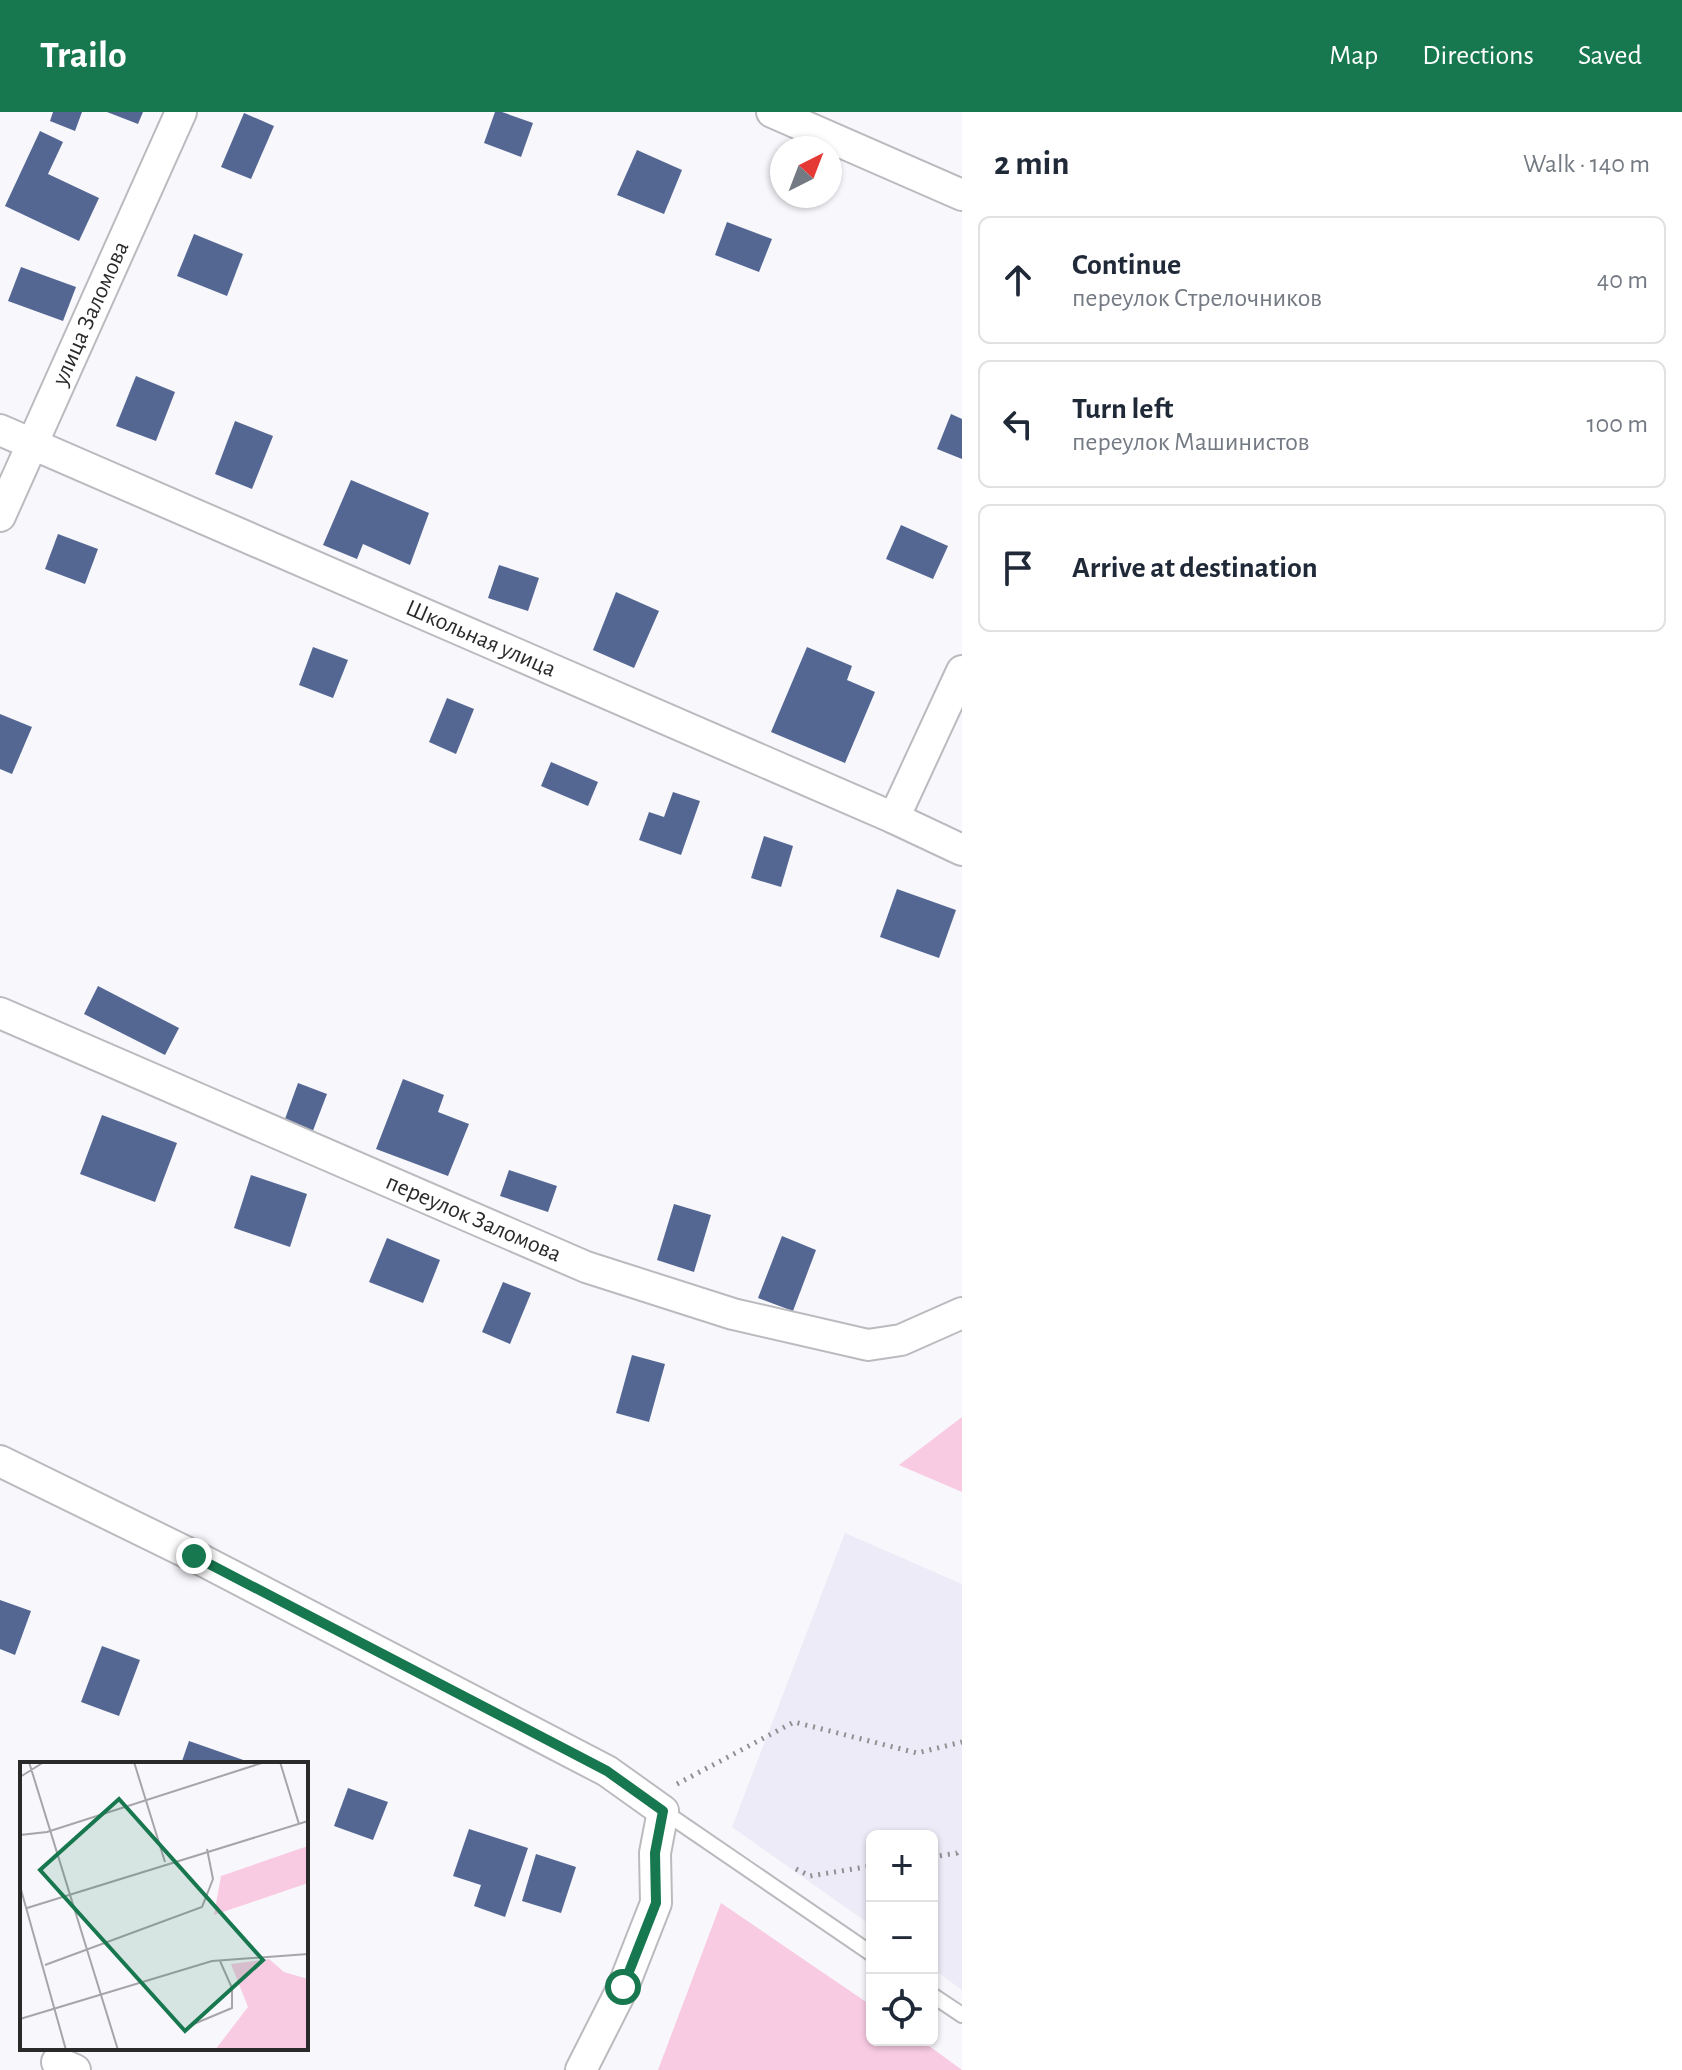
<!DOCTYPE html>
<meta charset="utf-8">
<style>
:root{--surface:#fff;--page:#f6f6f7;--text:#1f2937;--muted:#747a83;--line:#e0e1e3;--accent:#17774e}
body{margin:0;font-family:"Alegreya Sans",sans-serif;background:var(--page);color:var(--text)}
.controls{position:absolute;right:24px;bottom:24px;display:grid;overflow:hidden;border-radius:12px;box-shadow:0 2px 6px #0004}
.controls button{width:72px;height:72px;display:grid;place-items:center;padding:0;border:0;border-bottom:2px solid var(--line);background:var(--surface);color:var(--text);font:40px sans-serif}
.compass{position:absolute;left:770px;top:24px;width:72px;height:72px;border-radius:50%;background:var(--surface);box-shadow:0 2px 6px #0004;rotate:42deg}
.stop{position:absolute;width:24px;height:24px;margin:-18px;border:6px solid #17774e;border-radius:50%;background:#fff}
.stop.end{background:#17774e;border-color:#fff;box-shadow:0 2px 8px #0008}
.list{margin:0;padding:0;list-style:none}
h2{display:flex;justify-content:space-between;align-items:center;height:104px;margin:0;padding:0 32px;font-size:34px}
h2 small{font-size:26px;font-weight:400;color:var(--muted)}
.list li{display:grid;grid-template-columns:52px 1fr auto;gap:24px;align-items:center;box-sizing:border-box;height:128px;margin:0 16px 16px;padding:0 16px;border:2px solid var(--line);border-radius:12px}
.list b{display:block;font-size:30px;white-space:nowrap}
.list p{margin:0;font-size:26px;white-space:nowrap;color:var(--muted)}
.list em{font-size:26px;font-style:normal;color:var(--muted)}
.icon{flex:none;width:44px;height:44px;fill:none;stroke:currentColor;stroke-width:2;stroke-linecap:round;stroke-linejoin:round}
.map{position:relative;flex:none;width:962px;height:1958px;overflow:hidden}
header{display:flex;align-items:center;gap:48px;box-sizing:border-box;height:112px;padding:0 40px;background:var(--accent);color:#fff}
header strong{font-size:38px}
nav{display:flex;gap:44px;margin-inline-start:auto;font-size:28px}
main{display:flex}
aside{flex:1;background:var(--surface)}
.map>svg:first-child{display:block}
</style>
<header>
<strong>Trailo</strong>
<nav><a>Map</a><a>Directions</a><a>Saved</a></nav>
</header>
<main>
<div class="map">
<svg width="962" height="1958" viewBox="0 0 962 1958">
<rect width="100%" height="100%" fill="#f8f7fc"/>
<!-- built -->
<polygon fill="#edebf7" points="845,1421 962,1472 962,1878 932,1856 932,1724 872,1724 872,1814 732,1715"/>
<!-- green -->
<g fill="#f8cbe3">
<polygon points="962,1305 962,1380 899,1353"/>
<polygon points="721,1791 872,1894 872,1928 921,1928 962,1958 658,1958"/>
</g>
<!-- building -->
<g fill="#546793">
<polygon points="53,0 82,0 75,19 50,9"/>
<polygon points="107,0 143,0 138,12"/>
<polygon points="495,0 502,0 533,11 521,45 484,31"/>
<polygon points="244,1 274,14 251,67 221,55"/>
<polygon points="40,19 63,30 48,62 99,86 79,129 5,94"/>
<polygon points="637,38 682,58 664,102 617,83"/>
<polygon points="727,110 772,127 759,160 715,143"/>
<polygon points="194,122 243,142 227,184 177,164"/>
<polygon points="21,155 76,175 63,209 8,189"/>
<polygon points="136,264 175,280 156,329 116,314"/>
<polygon points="951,302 962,307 962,347 937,337"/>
<polygon points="235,309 273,324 252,377 215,362"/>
<polygon points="351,368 429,401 410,453 363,432 357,447 323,433"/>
<polygon points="901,413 948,434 933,467 886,447"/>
<polygon points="58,422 98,437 85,472 45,457"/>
<polygon points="499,453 539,466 528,499 488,486"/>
<polygon points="616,480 659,499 634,556 593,538"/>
<polygon points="313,535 348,548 333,586 299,573"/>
<polygon points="807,535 852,554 847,568 875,580 845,651 771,620"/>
<polygon points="447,586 474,597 456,642 429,630"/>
<polygon points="0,602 32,615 12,662 0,657"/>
<polygon points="551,650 598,670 588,694 541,674"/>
<polygon points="673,680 700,689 681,743 639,728 649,700 664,705"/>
<polygon points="764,724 793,734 781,775 751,766"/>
<polygon points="897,777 956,798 939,846 880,825"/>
<polygon points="98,874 179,916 165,943 84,902"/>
<polygon points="403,967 444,983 438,1000 469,1012 448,1064 376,1037"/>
<polygon points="298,971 327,982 309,1029 281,1018"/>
<polygon points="102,1003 177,1031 155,1090 80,1062"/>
<polygon points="509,1058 557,1074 548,1100 500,1084"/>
<polygon points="251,1063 307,1082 290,1135 234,1116"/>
<polygon points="674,1092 711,1103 694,1160 657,1148"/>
<polygon points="782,1124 816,1138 793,1199 758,1186"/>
<polygon points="387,1126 440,1148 423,1191 369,1170"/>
<polygon points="503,1170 531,1181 510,1232 482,1220"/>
<polygon points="632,1243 665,1252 649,1310 616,1301"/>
<polygon points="0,1488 31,1499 15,1543 0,1537"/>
<polygon points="102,1534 140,1548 119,1604 81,1590"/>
<polygon points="189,1629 249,1650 248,1652 181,1652"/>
<polygon points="348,1676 388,1690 373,1728 334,1714"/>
<polygon points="469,1717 528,1736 505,1805 474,1794 481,1773 453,1764"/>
<polygon points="536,1742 576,1755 561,1801 522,1789"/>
</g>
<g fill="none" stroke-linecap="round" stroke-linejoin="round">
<defs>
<g id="service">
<polyline points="663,1699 872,1842"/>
<polyline points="932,1883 962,1903"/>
</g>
<g id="minor">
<polyline points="772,0 962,83"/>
<path id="s1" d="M0,318L894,706L962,738"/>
<path id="s2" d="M0,404L181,0"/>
<polyline points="894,706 962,559"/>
<path id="s3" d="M0,901L586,1155L733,1202L868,1233L901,1228L962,1201"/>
<polyline points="0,1349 194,1444 607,1659 663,1699 655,1741 656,1791 623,1875 581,1958"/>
<polyline points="57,1950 75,1958"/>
</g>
</defs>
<!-- service casing -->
<use href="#service" stroke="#bbbbbf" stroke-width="18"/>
<!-- minor casing -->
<use href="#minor" stroke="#bbbbbf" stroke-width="34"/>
<!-- path -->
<g stroke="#909093" stroke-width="5" stroke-dasharray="2 6" stroke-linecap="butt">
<polyline points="677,1672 794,1610 917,1641 962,1630"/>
<polyline points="932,1745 957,1741 962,1737"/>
<polyline points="796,1757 810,1764 872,1754"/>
</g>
<!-- service -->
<use href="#service" stroke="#fff" stroke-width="14"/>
<!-- minor -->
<use href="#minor" stroke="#fff" stroke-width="30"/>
</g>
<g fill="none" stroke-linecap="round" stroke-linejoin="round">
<!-- route -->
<polyline stroke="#17774e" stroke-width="10" points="194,1444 607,1659 663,1699 655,1741 656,1791 623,1875"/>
</g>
<g text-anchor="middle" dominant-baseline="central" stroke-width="8" stroke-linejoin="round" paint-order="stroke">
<!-- street labels -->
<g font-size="24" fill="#2a2a2b" stroke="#f8f7fc">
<text stroke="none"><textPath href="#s2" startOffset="222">улица Заломова</textPath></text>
<text stroke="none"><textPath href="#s1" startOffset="524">Школьная улица</textPath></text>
<text stroke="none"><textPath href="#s3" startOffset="516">переулок Заломова</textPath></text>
</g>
</g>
<!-- overview -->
<g transform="translate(20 1650)">
<rect width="288" height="288" fill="#f8f7fc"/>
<path d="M288,84V121L194,153L201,114ZM249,197L264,210L288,217V288H195L228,245L211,202Z" fill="#f8cbe3"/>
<path fill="none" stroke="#a6a5a8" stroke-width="2" d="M9,0L98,288M114,0L145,100M260,0L279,62M0,15L24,0M0,73L27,70L245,0M0,124L46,288M7,146L288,59M25,203L182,145L193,117L187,87M0,257L192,199L288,192M169,264L212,246V226L200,199"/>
<path fill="#17774e" fill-opacity="0.15" stroke="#17774e" stroke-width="4" d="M99,37L243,198L165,269L20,108Z"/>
<rect width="288" height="288" fill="none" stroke="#2a2a2b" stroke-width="4"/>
</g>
</svg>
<div class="controls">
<button>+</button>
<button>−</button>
<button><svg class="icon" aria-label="locate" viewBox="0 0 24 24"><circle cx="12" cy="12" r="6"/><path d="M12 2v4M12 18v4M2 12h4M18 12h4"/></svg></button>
</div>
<svg class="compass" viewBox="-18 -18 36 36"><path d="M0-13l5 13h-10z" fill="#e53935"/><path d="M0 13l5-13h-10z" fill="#747a83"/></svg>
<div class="stop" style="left:623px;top:1875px"></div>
<div class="stop end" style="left:194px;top:1444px"></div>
</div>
<aside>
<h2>2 min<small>Walk · 140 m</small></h2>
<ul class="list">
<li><svg class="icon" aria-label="ahead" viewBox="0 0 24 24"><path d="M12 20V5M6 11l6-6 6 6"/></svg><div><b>Continue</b><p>переулок Стрелочников</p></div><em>40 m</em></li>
<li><svg class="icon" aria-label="left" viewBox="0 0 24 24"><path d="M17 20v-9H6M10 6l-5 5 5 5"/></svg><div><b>Turn left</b><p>переулок Машинистов</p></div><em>100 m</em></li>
<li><svg class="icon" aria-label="arrive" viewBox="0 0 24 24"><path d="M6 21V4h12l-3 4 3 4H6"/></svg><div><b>Arrive at destination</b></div></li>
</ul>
</aside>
</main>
